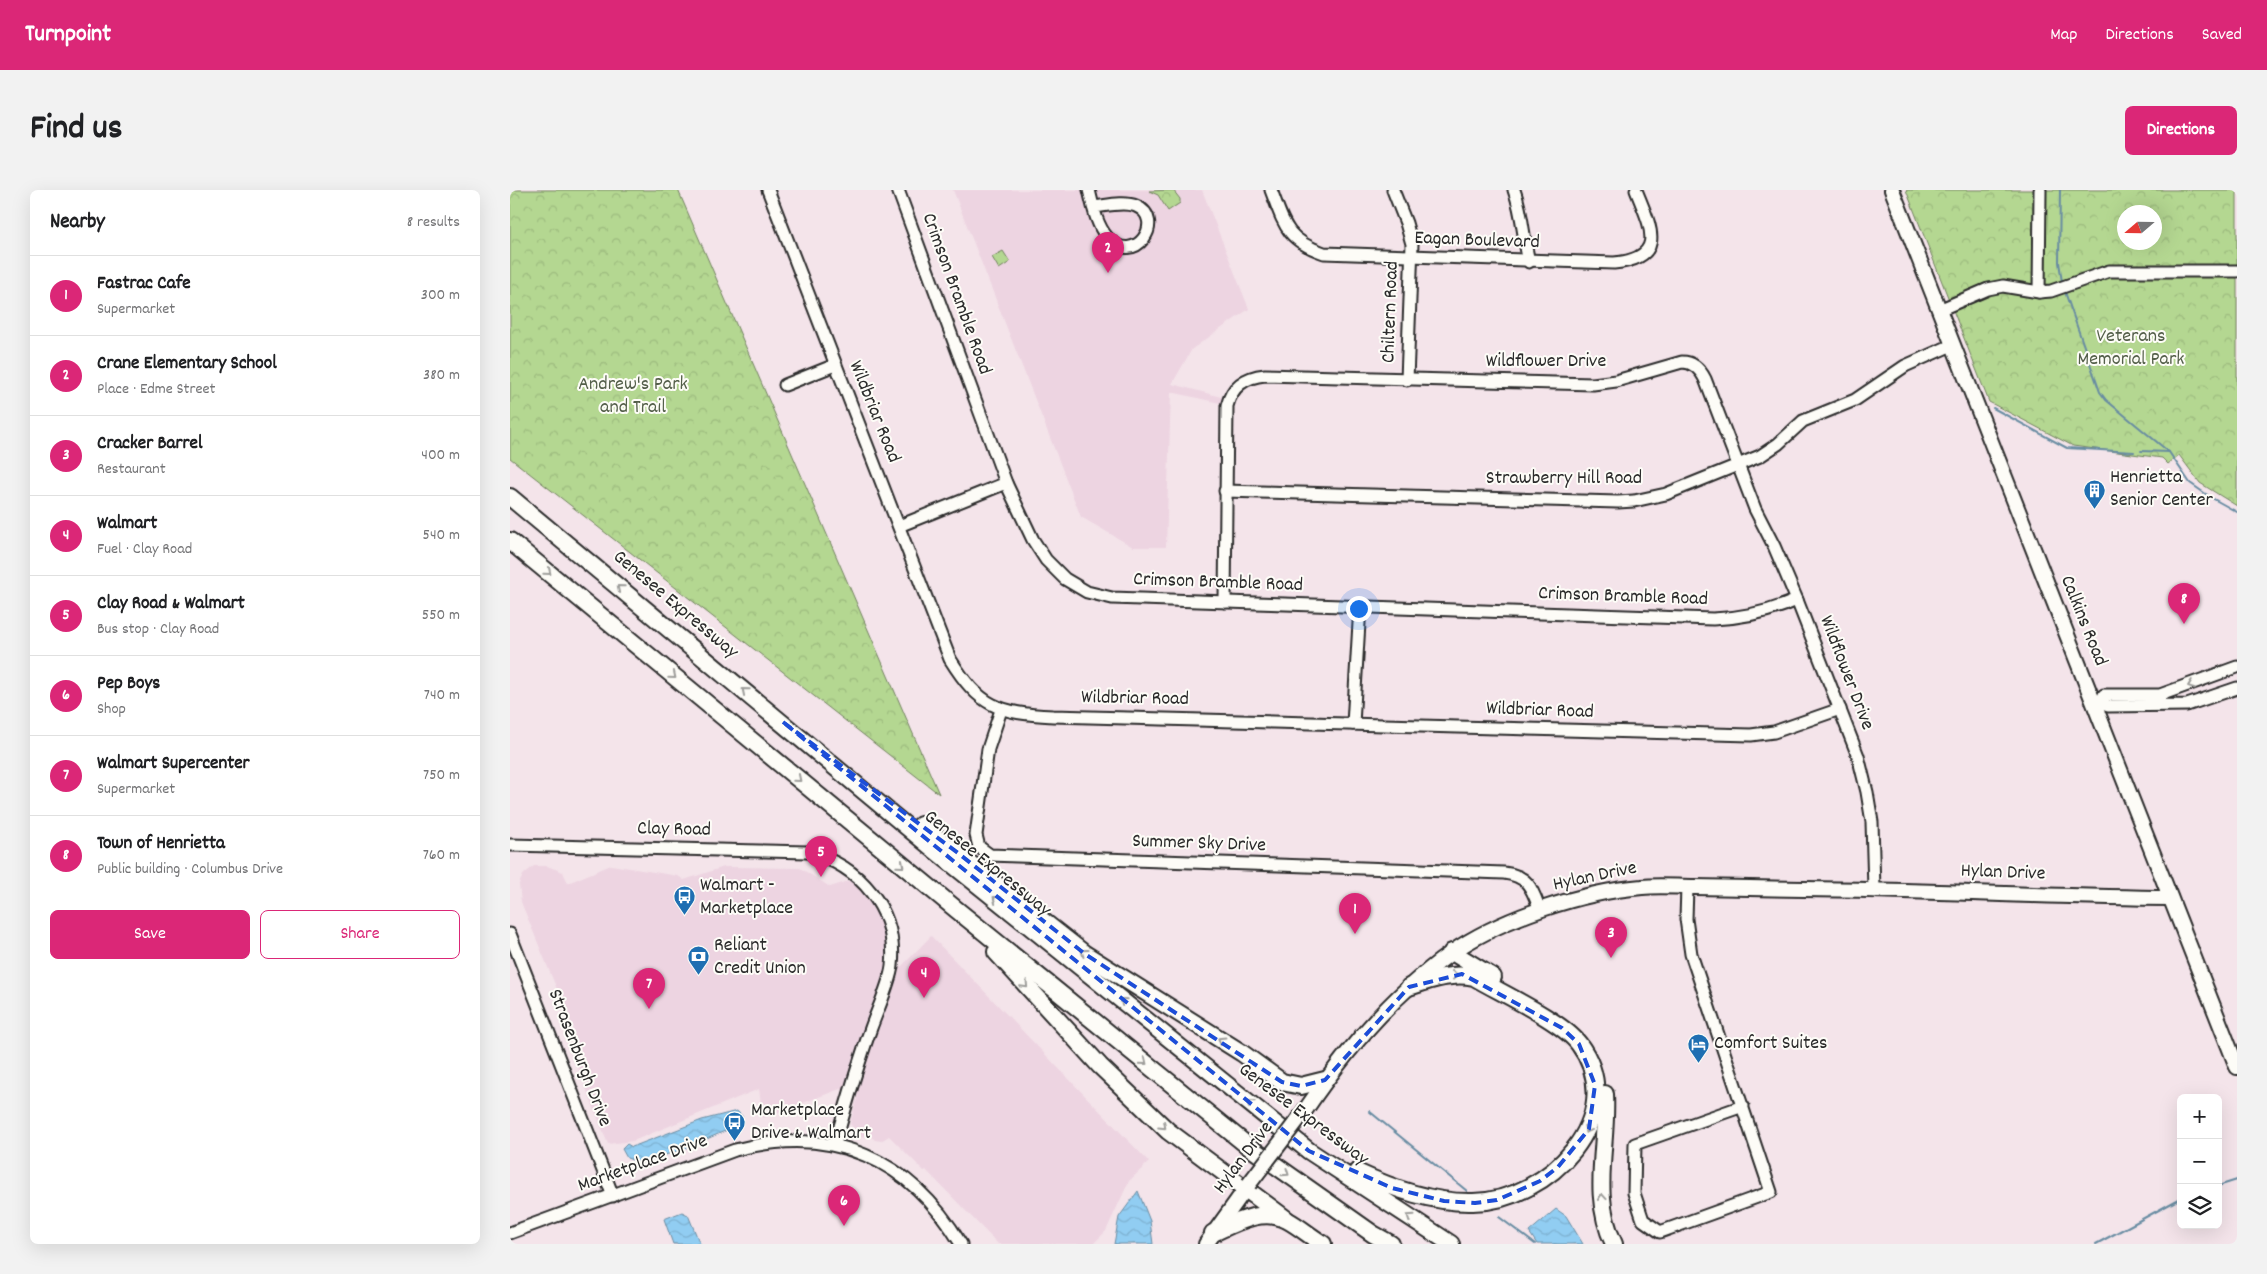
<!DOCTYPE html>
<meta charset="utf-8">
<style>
:root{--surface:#fff;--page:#f2f2f2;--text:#202124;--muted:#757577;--line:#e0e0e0;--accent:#db2777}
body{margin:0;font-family:Dekko,sans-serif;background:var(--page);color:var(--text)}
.controls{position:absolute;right:15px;bottom:15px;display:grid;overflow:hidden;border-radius:8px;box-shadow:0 5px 20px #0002}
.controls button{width:45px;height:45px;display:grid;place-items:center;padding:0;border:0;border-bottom:1px solid var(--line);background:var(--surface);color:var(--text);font:25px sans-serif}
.compass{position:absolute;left:1607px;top:15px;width:45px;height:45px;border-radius:50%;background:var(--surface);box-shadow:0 5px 20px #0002;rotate:250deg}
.you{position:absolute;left:848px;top:418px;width:18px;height:18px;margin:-12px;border:4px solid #fff;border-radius:50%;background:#1a73e8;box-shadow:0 0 0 8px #1a73e833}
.badge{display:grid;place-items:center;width:32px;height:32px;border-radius:50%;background:var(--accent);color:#fff;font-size:16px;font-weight:700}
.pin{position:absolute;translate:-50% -41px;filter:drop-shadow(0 1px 2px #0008)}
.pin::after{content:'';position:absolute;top:26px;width:18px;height:15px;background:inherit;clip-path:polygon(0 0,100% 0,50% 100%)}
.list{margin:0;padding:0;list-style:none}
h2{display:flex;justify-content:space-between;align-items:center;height:65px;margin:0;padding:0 20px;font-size:21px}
h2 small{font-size:16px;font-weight:400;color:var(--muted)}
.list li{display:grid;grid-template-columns:32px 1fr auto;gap:15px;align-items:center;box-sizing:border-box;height:80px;padding:0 20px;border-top:1px solid var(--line)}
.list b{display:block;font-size:19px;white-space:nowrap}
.list p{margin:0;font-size:16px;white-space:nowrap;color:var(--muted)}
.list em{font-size:16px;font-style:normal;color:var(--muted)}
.actions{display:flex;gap:10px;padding:15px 20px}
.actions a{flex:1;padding:11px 0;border:1px solid var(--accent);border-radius:8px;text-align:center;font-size:18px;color:var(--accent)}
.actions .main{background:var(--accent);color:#fff}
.icon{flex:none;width:28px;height:28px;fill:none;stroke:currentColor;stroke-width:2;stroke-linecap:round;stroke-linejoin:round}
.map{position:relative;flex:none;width:1727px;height:1054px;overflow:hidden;border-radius:8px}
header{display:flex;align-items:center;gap:30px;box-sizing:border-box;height:70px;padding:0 25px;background:var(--accent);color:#fff}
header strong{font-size:24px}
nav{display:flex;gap:28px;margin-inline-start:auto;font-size:18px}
.intro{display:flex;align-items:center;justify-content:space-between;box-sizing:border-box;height:120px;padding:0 30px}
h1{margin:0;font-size:35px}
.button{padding:12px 22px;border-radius:8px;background:var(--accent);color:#fff;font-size:18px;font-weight:700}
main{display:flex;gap:30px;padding:0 30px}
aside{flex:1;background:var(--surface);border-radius:8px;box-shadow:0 5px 20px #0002}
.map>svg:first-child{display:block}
</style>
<header>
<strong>Turnpoint</strong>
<nav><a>Map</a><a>Directions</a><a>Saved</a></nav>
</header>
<div class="intro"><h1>Find us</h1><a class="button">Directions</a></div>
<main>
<aside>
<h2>Nearby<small>8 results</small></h2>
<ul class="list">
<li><span class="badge">1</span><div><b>Fastrac Cafe</b><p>Supermarket</p></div><em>300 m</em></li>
<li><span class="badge">2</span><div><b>Crane Elementary School</b><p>Place · Edme Street</p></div><em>380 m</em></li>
<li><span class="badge">3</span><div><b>Cracker Barrel</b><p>Restaurant</p></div><em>400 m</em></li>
<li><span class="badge">4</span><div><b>Walmart</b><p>Fuel · Clay Road</p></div><em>540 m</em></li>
<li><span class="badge">5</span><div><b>Clay Road &amp; Walmart</b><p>Bus stop · Clay Road</p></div><em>550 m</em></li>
<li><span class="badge">6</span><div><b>Pep Boys</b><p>Shop</p></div><em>740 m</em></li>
<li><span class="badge">7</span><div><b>Walmart Supercenter</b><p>Supermarket</p></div><em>750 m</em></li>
<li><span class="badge">8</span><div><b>Town of Henrietta</b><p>Public building · Columbus Drive</p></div><em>760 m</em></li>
</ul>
<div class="actions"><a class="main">Save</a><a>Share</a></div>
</aside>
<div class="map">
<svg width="1727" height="1054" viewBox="0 0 1727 1054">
<defs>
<pattern id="forest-crowns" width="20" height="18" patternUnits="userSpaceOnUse" patternTransform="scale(1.25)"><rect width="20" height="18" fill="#b4d791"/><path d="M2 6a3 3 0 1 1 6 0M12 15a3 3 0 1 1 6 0" fill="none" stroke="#9bb97d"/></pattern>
<pattern id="water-waves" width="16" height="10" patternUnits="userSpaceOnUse" patternTransform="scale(1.25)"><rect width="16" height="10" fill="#91cdf2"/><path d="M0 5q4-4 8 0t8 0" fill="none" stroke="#7db0d0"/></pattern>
</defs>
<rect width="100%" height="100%" fill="#f4e4ea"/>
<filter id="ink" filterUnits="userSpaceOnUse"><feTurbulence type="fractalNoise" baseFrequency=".02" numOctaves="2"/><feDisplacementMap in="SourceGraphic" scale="10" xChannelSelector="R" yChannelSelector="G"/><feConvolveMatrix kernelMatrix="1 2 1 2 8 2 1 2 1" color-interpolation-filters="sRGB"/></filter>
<g filter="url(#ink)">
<!-- built -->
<g fill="#edd4e1">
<polygon points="443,0 692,0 739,119 682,159 662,194 715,208 714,214 661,202 656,357 623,357 571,327"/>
<polygon points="101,675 168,686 174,690 214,677 290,678 320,697 339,691 355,691 372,710 388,777 392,776 421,746 639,972 619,991 596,1041 583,1054 488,1054 416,980 414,981 379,946 371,951 365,950 357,943 353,948 340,934 348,905 330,899 253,928 249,899 123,951 98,954 69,880 63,838 11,712 9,694 13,685 24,676 37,676 53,682 58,693"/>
</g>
<!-- forest -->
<g fill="url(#forest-crowns)" stroke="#70815e" fill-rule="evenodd">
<polygon points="0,0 168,0 429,604 0,268"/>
<polygon points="663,0 670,9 670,13 658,21 648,5 639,1"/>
<path d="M1396,0H1727V316L1690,293L1669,265L1658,274L1652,268L1563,256L1479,212ZM1614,22H1644V52H1614Z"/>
<polygon points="493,61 500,72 489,79 482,67"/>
</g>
<!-- water -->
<g fill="url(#water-waves)" stroke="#688ca2">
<polygon points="227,921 232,926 233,933 174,959 130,973 117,968 112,959 117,954 122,957 192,930"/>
<polygon points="628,1001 640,1031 643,1054 604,1054 609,1027"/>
<polygon points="1046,1019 1056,1026 1073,1054 1027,1054 1019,1042"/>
<polygon points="172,1022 178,1025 190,1054 163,1054 154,1029"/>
</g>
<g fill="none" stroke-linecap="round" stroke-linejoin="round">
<!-- stream -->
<g stroke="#688ca2" stroke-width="2">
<polyline points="1550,0 1549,72 1552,92"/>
<polyline points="1555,102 1590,202 1596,210 1659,262 1680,293 1700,307 1727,322"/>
<polyline points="1483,218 1557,258 1624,262"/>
<polyline points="1631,261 1659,262"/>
<polyline points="859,921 957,1001"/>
<polyline points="1708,996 1727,990"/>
<polyline points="989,1027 1025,1054"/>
<polyline points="1586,1054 1671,1008"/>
</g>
<defs>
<g id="minor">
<path d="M258,0L440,469C470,517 488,523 543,526L1241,545L1264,542L1330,519"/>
<path d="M388,0L496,293L523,350L536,370L555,389L577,402L602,408L1203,429C1233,428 1259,422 1287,410"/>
<path d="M579,0C583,16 586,34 597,47C625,79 657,29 626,16C614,11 595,16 583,17"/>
<path d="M761,0C774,34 776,50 814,63L1104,73C1159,68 1140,36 1126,0"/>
<polyline points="883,0 896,33 902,54 897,190"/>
<path d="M1004,0C1013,24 1013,47 1019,72"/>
<polyline points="1529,102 1530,0"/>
<polyline points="1429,120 1478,99 1493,96 1529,102 1541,101 1599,81 1727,81"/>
<polyline points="275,195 325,175"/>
<polyline points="715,301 1108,312 1124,311 1156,304 1250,266 1268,254 1293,231 1345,210 1395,176 1442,155"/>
<polyline points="389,336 496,293"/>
<path d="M715,412L717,216C722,196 735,187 755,185L1083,194L1106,191L1172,172C1183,172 1190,179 1195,189L1245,319L1264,356L1287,410L1348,566L1357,602L1362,632L1364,699"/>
<polyline points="1591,512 1594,505 1650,505 1727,477"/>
<polyline points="1584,513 1591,512 1598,516 1677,515 1727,498"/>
<path d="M491,520L478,559L466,645L469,657L480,665L994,683C1019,686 1022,699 1030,720"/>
<polyline points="843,534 850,416"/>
<path d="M0,655L297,662C350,675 388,720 382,776C380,793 367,821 361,838C347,876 336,915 325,954"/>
<polyline points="1177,697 1176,729 1181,764 1261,1002 1150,1042 1133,1030 1124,1003 1125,954 1233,916"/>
<polyline points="0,744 103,1006"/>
<path d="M0,1043L225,960C323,934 400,969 451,1054"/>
</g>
<g id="major">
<polyline points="1382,0 1727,877"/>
<path d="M796,919C836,860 883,804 941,763C991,728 1072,702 1132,697C1150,695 1167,697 1185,697C1221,698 1258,698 1294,699C1416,700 1538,707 1660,708"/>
<polyline points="696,1054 739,994"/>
</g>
<g id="highway">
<polyline points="0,307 426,661 799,961 941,1054"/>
<polyline points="0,351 447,720 738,956 863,1044 881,1054"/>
<polyline points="411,635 575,764 732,863 772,892 791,896 815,890"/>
<polyline points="486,762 590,876 658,941 776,1029"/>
<polyline points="942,762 983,787"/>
<path d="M1095,904C1098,956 1080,1004 1104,1054"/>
<path d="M847,982C884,999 923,1013 963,1012C1037,1012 1122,926 1069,854C1052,831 991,803 964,787C942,782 920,790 899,797"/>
<path d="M703,1043C725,1033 753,1017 777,1030C790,1037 801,1047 813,1054"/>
</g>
</defs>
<!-- minor casing -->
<use href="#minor" stroke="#2b2b2b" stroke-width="15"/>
<!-- major casing -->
<use href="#major" stroke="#2b2b2b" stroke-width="18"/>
<!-- highway casing -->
<use href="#highway" stroke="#2b2b2b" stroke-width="20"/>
<!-- minor -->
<use href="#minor" stroke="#fdfcf7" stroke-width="11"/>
<!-- major -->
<use href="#major" stroke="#fdfcf7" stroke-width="14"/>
<!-- highway -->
<use href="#highway" stroke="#fdfcf7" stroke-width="16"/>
<defs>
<polyline id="major-bridge" points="739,994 796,919"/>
</defs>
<!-- major-bridge casing -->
<use href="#major-bridge" stroke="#2b2b2b" stroke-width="18" stroke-linecap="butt"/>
<!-- major-bridge -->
<use href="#major-bridge" stroke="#fdfcf7" stroke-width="14"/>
</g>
<!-- one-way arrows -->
<defs><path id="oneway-chevron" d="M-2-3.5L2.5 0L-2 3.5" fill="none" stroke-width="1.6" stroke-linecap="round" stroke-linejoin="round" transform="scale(1.25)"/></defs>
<g stroke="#9e9e9b">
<use href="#oneway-chevron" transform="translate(38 382) rotate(40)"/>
<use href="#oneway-chevron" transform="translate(110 398) rotate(-140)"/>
<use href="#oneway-chevron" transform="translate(163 486) rotate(40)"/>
<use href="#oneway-chevron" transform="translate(1681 495) rotate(159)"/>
<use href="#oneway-chevron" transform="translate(235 501) rotate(-140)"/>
<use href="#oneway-chevron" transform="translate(288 589) rotate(40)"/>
<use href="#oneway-chevron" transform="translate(391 675) rotate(40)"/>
<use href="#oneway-chevron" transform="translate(486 709) rotate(-141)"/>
<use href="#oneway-chevron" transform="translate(574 762) rotate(-144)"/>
<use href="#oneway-chevron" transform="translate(945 785) rotate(-7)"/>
<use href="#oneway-chevron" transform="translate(515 795) rotate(47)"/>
<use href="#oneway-chevron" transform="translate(613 811) rotate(-141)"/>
<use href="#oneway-chevron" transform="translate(711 850) rotate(-148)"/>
<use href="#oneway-chevron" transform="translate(634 872) rotate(39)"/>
<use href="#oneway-chevron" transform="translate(740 913) rotate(-141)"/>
<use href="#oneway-chevron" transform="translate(653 936) rotate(43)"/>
<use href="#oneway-chevron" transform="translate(1077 940) rotate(119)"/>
<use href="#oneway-chevron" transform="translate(776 983) rotate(35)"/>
<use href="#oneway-chevron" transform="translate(1092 1007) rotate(-95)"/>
<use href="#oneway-chevron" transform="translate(900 1027) rotate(-146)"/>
</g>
</g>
<!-- marked area -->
<path fill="none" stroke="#1d4ed8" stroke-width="4" stroke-dasharray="10 6" stroke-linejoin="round" d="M273,532L448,663L575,764L772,892L791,896L815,890L899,797L952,784L1052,838L1069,854L1085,895L1079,939L1048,977L1030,991L987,1010L965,1013L934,1011L882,998L799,961Z"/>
<!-- icons -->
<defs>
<symbol id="building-pin" viewBox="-11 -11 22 30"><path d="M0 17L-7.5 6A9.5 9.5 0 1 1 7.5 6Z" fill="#1f6fb2" stroke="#fdfcf7"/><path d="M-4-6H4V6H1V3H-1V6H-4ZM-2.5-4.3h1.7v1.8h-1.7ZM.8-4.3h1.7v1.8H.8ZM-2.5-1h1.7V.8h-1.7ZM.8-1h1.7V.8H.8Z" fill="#fff"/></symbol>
<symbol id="bus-pin" viewBox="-11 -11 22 30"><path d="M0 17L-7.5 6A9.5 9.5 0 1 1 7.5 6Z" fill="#1f6fb2" stroke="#fdfcf7"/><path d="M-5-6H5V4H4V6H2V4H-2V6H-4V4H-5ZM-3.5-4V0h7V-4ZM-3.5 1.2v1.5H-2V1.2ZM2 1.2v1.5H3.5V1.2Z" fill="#fff"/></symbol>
<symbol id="bank-pin" viewBox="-11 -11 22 30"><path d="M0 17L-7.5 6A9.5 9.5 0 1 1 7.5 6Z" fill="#1f6fb2" stroke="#fdfcf7"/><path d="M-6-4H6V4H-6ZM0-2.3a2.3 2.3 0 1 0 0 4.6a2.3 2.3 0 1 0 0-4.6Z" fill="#fff"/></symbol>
<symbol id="hotel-pin" viewBox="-11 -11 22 30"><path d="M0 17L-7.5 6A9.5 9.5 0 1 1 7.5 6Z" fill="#1f6fb2" stroke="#fdfcf7"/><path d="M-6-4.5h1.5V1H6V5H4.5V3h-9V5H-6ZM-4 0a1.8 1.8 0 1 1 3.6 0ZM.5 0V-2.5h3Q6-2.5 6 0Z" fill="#fff"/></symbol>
</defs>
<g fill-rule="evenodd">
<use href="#building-pin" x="1572" y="288" width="25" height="34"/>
<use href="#bus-pin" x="162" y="694" width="25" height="34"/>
<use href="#bank-pin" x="176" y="754" width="25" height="34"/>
<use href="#hotel-pin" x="1176" y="842" width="25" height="34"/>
<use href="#bus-pin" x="212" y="920" width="25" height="34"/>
</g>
<g text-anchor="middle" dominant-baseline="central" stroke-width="4" stroke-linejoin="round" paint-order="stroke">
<!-- street labels -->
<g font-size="20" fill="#2b2b2b" stroke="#fdfcf7">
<text transform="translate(967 51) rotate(2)">Eagan Boulevard</text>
<text transform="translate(446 104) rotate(70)">Crimson Bramble Road</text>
<text transform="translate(881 122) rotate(-88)">Chiltern Road</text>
<text x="1036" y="172">Wildflower Drive</text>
<text transform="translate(364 222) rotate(68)">Wildbriar Road</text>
<text x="1054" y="289">Strawberry Hill Road</text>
<text transform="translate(708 393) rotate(2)">Crimson Bramble Road</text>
<text transform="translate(1113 407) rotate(2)">Crimson Bramble Road</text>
<text transform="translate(165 415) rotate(40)">Genesee Expressway</text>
<text transform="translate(1573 431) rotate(68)">Calkins Road</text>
<text transform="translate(1336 483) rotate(69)">Wildflower Drive</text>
<text transform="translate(625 509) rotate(1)">Wildbriar Road</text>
<text transform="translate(1030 521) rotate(2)">Wildbriar Road</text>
<text transform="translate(164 640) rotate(1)">Clay Road</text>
<text transform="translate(689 654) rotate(2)">Summer Sky Drive</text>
<text transform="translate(477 674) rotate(39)">Genesee Expressway</text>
<text transform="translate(1493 683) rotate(2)">Hylan Drive</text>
<text transform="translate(1085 687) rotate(-12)">Hylan Drive</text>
<text transform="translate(69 868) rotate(69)">Strasenburgh Drive</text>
<text transform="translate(793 925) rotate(37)">Genesee Expressway</text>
<text transform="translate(734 968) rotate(-53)">Hylan Drive</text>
<text transform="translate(133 974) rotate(-20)">Marketplace Drive</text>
</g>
<!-- park labels -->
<g font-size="20" fill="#545f4a" stroke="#fdfcf7">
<text x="1621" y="147">Veterans<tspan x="1621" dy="23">Memorial Park</tspan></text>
<text x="123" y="195">Andrew's Park<tspan x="123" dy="23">and Trail</tspan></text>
</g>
<!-- poi labels -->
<g font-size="20" fill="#2b2b2b" stroke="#fdfcf7" text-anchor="start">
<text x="1600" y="288">Henrietta<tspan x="1600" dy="23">Senior Center</tspan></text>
<text x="190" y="696">Walmart -<tspan x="190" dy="23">Marketplace</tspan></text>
<text x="204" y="756">Reliant<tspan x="204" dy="23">Credit Union</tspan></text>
<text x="1204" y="854">Comfort Suites</text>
<text x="241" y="921">Marketplace<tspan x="241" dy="23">Drive &amp; Walmart</tspan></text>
</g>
</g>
</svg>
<div class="controls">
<button>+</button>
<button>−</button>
<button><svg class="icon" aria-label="layers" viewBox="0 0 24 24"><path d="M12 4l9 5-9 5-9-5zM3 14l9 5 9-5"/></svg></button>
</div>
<svg class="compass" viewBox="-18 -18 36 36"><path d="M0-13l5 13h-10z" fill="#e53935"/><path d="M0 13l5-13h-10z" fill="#757577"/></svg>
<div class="you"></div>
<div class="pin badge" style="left:845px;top:744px">1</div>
<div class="pin badge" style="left:598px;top:83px">2</div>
<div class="pin badge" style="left:1101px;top:768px">3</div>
<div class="pin badge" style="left:414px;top:808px">4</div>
<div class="pin badge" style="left:311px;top:687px">5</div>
<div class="pin badge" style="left:334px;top:1036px">6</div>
<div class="pin badge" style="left:139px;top:819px">7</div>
<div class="pin badge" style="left:1674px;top:434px">8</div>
</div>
</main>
